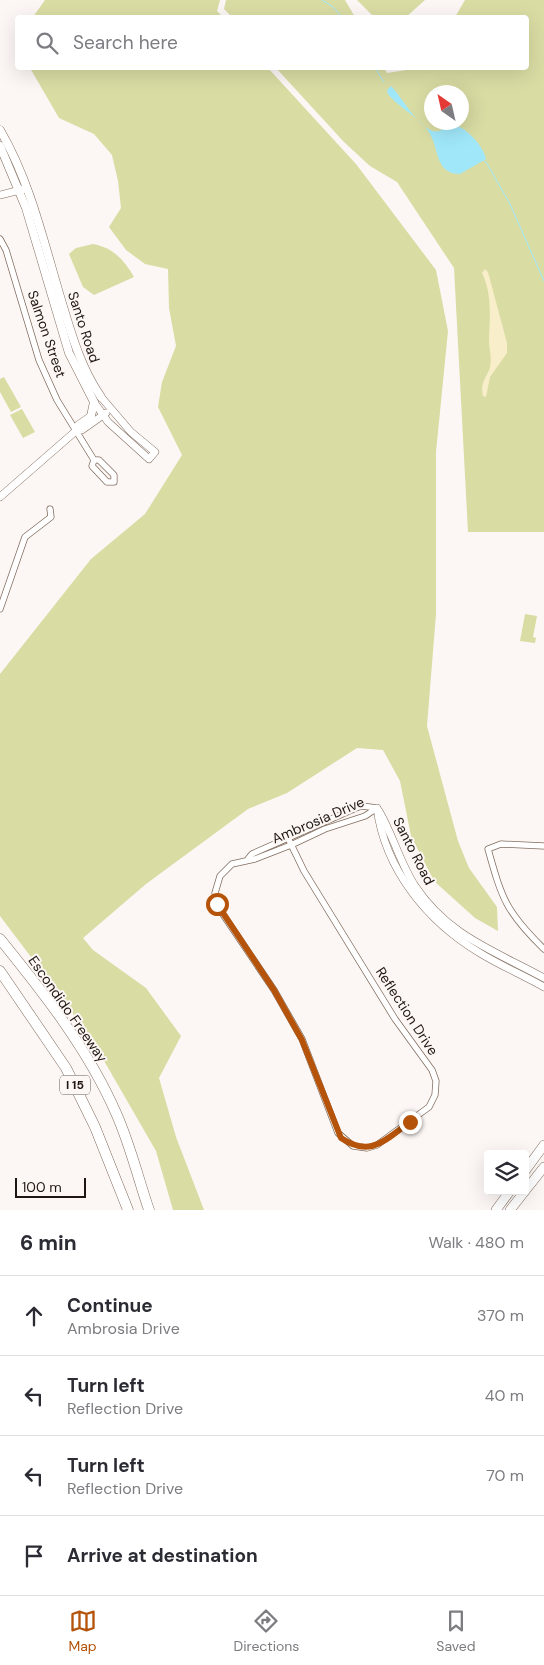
<!DOCTYPE html>
<meta charset="utf-8">
<style>
:root{--surface:#fff;--page:#f7f7f7;--text:#2b2b33;--muted:#7c7c81;--line:#e1e1e2;--accent:#b45309}
body{margin:0;font-family:"DM Sans",sans-serif;background:var(--page);color:var(--text)}
.controls{position:absolute;right:15px;bottom:15px;display:grid;overflow:hidden;border-radius:5px;box-shadow:0 5px 20px #0002}
.controls button{width:45px;height:45px;display:grid;place-items:center;padding:0;border:0;border-bottom:1px solid var(--line);background:var(--surface);color:var(--text);font:25px sans-serif}
.compass{position:absolute;left:424px;top:85px;width:45px;height:45px;border-radius:50%;background:var(--surface);box-shadow:0 5px 20px #0002;rotate:326deg}
.scale{position:absolute;left:15px;bottom:12px;width:71px;box-sizing:border-box;padding-left:5px;border:2px solid #1f1611;border-top:0;font-size:14px;line-height:18px;white-space:nowrap;color:#1f1611;-webkit-text-stroke:4px #fcf7f4;paint-order:stroke}
.stop{position:absolute;width:15px;height:15px;margin:-11px;border:4px solid #b45309;border-radius:50%;background:#fff}
.stop.end{background:#b45309;border-color:#fff;box-shadow:0 1px 5px #0008}
.list{margin:0;padding:0;list-style:none}
h2{display:flex;justify-content:space-between;align-items:center;height:65px;margin:0;padding:0 20px;font-size:21px}
h2 small{font-size:16px;font-weight:400;color:var(--muted)}
.list li{display:grid;grid-template-columns:32px 1fr auto;gap:15px;align-items:center;box-sizing:border-box;height:80px;padding:0 20px;border-top:1px solid var(--line)}
.list b{display:block;font-size:19px;white-space:nowrap}
.list p{margin:0;font-size:16px;white-space:nowrap;color:var(--muted)}
.list em{font-size:16px;font-style:normal;color:var(--muted)}
.icon{flex:none;width:28px;height:28px;fill:none;stroke:currentColor;stroke-width:2;stroke-linecap:round;stroke-linejoin:round}
.map{position:relative;flex:none;width:544px;height:1210px;overflow:hidden}
.search{position:absolute;background:var(--surface);box-shadow:0 5px 20px #0002;left:15px;right:15px;top:15px;height:55px;display:flex;align-items:center;gap:12px;box-sizing:border-box;padding:0 18px;border-radius:5px;color:var(--muted);font-size:19px}
.sheet{height:385px;background:var(--surface)}
nav{display:flex;justify-content:space-around;align-items:center;box-sizing:border-box;height:70px;border-top:1px solid var(--line);background:var(--surface);font-size:14px;color:var(--muted)}
nav a{display:grid;justify-items:center;gap:2px}
nav .on{color:var(--accent)}
.map>svg:first-child{display:block}
</style>
<div class="map">
<svg width="544" height="1210" viewBox="0 0 544 1210">
<rect width="100%" height="100%" fill="#fcf7f4"/>
<!-- green -->
<g fill="#d9dca3" fill-rule="evenodd">
<polygon points="45,0 220,0 217,11 223,17 33,17"/>
<polygon points="226,0 345,0 355,17 232,17 224,9"/>
<polygon points="357,0 425,0 406,17 375,18"/>
<path d="M465,0H544V532H468L454,268L397,182L370,166L344,142L276,68H384L387,73L419,68H526V18L455,17ZM432,92H462V122H432Z"/>
<polygon points="30,68 268,68 356,164 436,270 448,331 436,452 436,614 427,726 458,841 469,868 497,907 498,931 475,918 434,881 411,836 400,781 383,750 357,748 287,793 248,809 146,884 83,938 93,950 146,988 181,1036 159,1078 176,1137 204,1210 173,1210 156,1151 103,1059 65,1002 0,916 0,674 91,559 145,514 182,455 158,407 162,382 176,346 169,308 168,269 145,264 126,250 109,227 121,208 118,181 112,155 94,134 59,118"/>
<path d="M93,244C114,248 124,260 134,277L94,295L83,287L69,254L76,248Z"/>
<polygon points="4,377 21,407 11,412 0,392 0,379"/>
<polygon points="22,409 35,432 23,438 10,415"/>
<polygon points="525,614 537,616 533,637 536,638 535,643 520,641"/>
</g>
<!-- sand -->
<path fill="#f8eec9" d="M485,269L488,272L507,343V353L490,377L486,397L483,396C480,381 487,378 490,367C492,358 489,348 489,339C490,317 492,293 482,273Z"/>
<!-- water -->
<path fill="#a0e7fa" d="M391,86C401,95 422,136 439,131C443,130 446,126 449,124C463,123 484,146 486,159L460,174C435,174 439,149 430,134C421,118 399,108 388,94L387,90Z"/>
<g fill="none" stroke-linecap="round" stroke-linejoin="round">
<!-- stream -->
<g stroke="#a0e7fa" stroke-width="1">
<polyline points="322,0 332,6 343,18"/>
<polyline points="375,68 384,82"/>
<polyline points="481,159 486,162 510,204 544,281"/>
</g>
<defs>
<g id="minor">
<polyline points="0,239 6,250 39,360 57,400 94,460 92,466 107,482 114,482 114,475 99,460 94,460"/>
<polyline points="0,609 25,537 51,517 50,509"/>
<polyline points="288,838 304,871 395,1019 432,1070 436,1081 435,1095 429,1107 377,1145 367,1148 353,1146 338,1133 302,1039 274,990 220,910 215,893 220,876 232,864 255,859 291,845 325,829 365,816 377,808"/>
<path d="M544,846L501,844L488,849C502,899 506,912 544,949"/>
<polyline points="248,859 252,854 356,808 362,806 377,808"/>
</g>
<g id="tertiary">
<polyline points="0,195 24,189"/>
<polyline points="94,402 108,422 149,459 155,452 131,432 101,397"/>
<polyline points="77,430 82,430 106,413"/>
<polyline points="0,497 77,430 78,425 91,416"/>
<path d="M377,808C385,870 428,922 480,953C501,966 523,975 544,987"/>
<path d="M379,811C393,835 400,863 415,886C448,936 495,951 544,978"/>
</g>
<g id="secondary">
<path d="M0,130C31,183 44,244 62,303C72,336 81,368 101,397"/>
<polyline points="0,146 26,208 69,353 94,402 91,416"/>
</g>
<g id="primary">
<polyline points="525,1171 544,1145"/>
<polyline points="525,1191 544,1167"/>
<polyline points="496,1210 510,1191"/>
<polyline points="510,1210 525,1191"/>
</g>
<g id="motorway">
<path d="M0,939C43,992 88,1049 116,1113C130,1144 138,1178 149,1210"/>
<polyline points="0,971 66,1068 95,1127 128,1210"/>
</g>
</defs>
<!-- minor casing -->
<use href="#minor" stroke="#816c5e" stroke-width="7"/>
<!-- tertiary casing -->
<use href="#tertiary" stroke="#816c5e" stroke-width="8"/>
<!-- secondary casing -->
<use href="#secondary" stroke="#816c5e" stroke-width="9"/>
<!-- primary casing -->
<use href="#primary" stroke="#816c5e" stroke-width="10"/>
<!-- motorway casing -->
<use href="#motorway" stroke="#816c5e" stroke-width="11"/>
<!-- minor -->
<use href="#minor" stroke="#fff" stroke-width="5.5"/>
<!-- tertiary -->
<use href="#tertiary" stroke="#fff" stroke-width="7"/>
<!-- secondary -->
<use href="#secondary" stroke="#fff" stroke-width="8"/>
<!-- primary -->
<use href="#primary" stroke="#fff" stroke-width="9"/>
<!-- motorway -->
<use href="#motorway" stroke="#fff" stroke-width="10"/>
</g>
<g fill="none" stroke-linecap="round" stroke-linejoin="round">
<!-- route -->
<path stroke="#b45309" stroke-width="6" d="M217,904L274,990L302,1040L341,1138C371,1158 385,1140 410,1122"/>
</g>
<g text-anchor="middle" dominant-baseline="central" stroke-width="4" stroke-linejoin="round" paint-order="stroke">
<!-- shield labels -->
<rect fill="#fcf7f4" stroke="#615a55" stroke-width="1" x="60" y="1075.5" width="30" height="19" rx="4"/>
<g font-size="12" font-weight="bold" fill="#1f1611">
<text x="75" y="1085">I 15</text>
</g>
<!-- street labels -->
<g font-size="14" fill="#1f1611" stroke="#fcf7f4">
<text transform="translate(84 327) rotate(72)">Santo Road</text>
<text transform="translate(47 334) rotate(71)">Salmon Street</text>
<text transform="translate(318 820) rotate(-23)">Ambrosia Drive</text>
<text transform="translate(414 851) rotate(63)">Santo Road</text>
<text transform="translate(68 1009) rotate(55)">Escondido Freeway</text>
<text transform="translate(407 1011) rotate(57)">Reflection Drive</text>
</g>
</g>
</svg>
<div class="controls">
<button><svg class="icon" aria-label="layers" viewBox="0 0 24 24"><path d="M12 4l9 5-9 5-9-5zM3 14l9 5 9-5"/></svg></button>
</div>
<svg class="compass" viewBox="-18 -18 36 36"><path d="M0-13l5 13h-10z" fill="#e53935"/><path d="M0 13l5-13h-10z" fill="#7c7c81"/></svg>
<div class="scale">100 m</div>
<div class="stop" style="left:217px;top:904px"></div>
<div class="stop end" style="left:410px;top:1122px"></div>
<div class="search"><svg class="icon" aria-label="search" viewBox="0 0 24 24"><circle cx="10" cy="10" r="6"/><path d="M15 15l6 6"/></svg>Search here</div>
</div>
<section class="sheet">
<h2>6 min<small>Walk · 480 m</small></h2>
<ul class="list">
<li><svg class="icon" aria-label="ahead" viewBox="0 0 24 24"><path d="M12 20V5M6 11l6-6 6 6"/></svg><div><b>Continue</b><p>Ambrosia Drive</p></div><em>370 m</em></li>
<li><svg class="icon" aria-label="left" viewBox="0 0 24 24"><path d="M17 20v-9H6M10 6l-5 5 5 5"/></svg><div><b>Turn left</b><p>Reflection Drive</p></div><em>40 m</em></li>
<li><svg class="icon" aria-label="left" viewBox="0 0 24 24"><path d="M17 20v-9H6M10 6l-5 5 5 5"/></svg><div><b>Turn left</b><p>Reflection Drive</p></div><em>70 m</em></li>
<li><svg class="icon" aria-label="arrive" viewBox="0 0 24 24"><path d="M6 21V4h12l-3 4 3 4H6"/></svg><div><b>Arrive at destination</b></div></li>
</ul>
</section>
<nav>
<a class="on"><svg class="icon" aria-label="map" viewBox="0 0 24 24"><path d="M3 6l6-2 6 2 6-2v14l-6 2-6-2-6 2zM9 4v14M15 6v14"/></svg>Map</a>
<a><svg class="icon" aria-label="directions" viewBox="0 0 24 24"><path d="M12 3l9 9-9 9-9-9zM9 14v-3h6M13 9l2 2-2 2"/></svg>Directions</a>
<a><svg class="icon" aria-label="saved" viewBox="0 0 24 24"><path d="M7 4h10v16l-5-4-5 4z"/></svg>Saved</a>
</nav>
